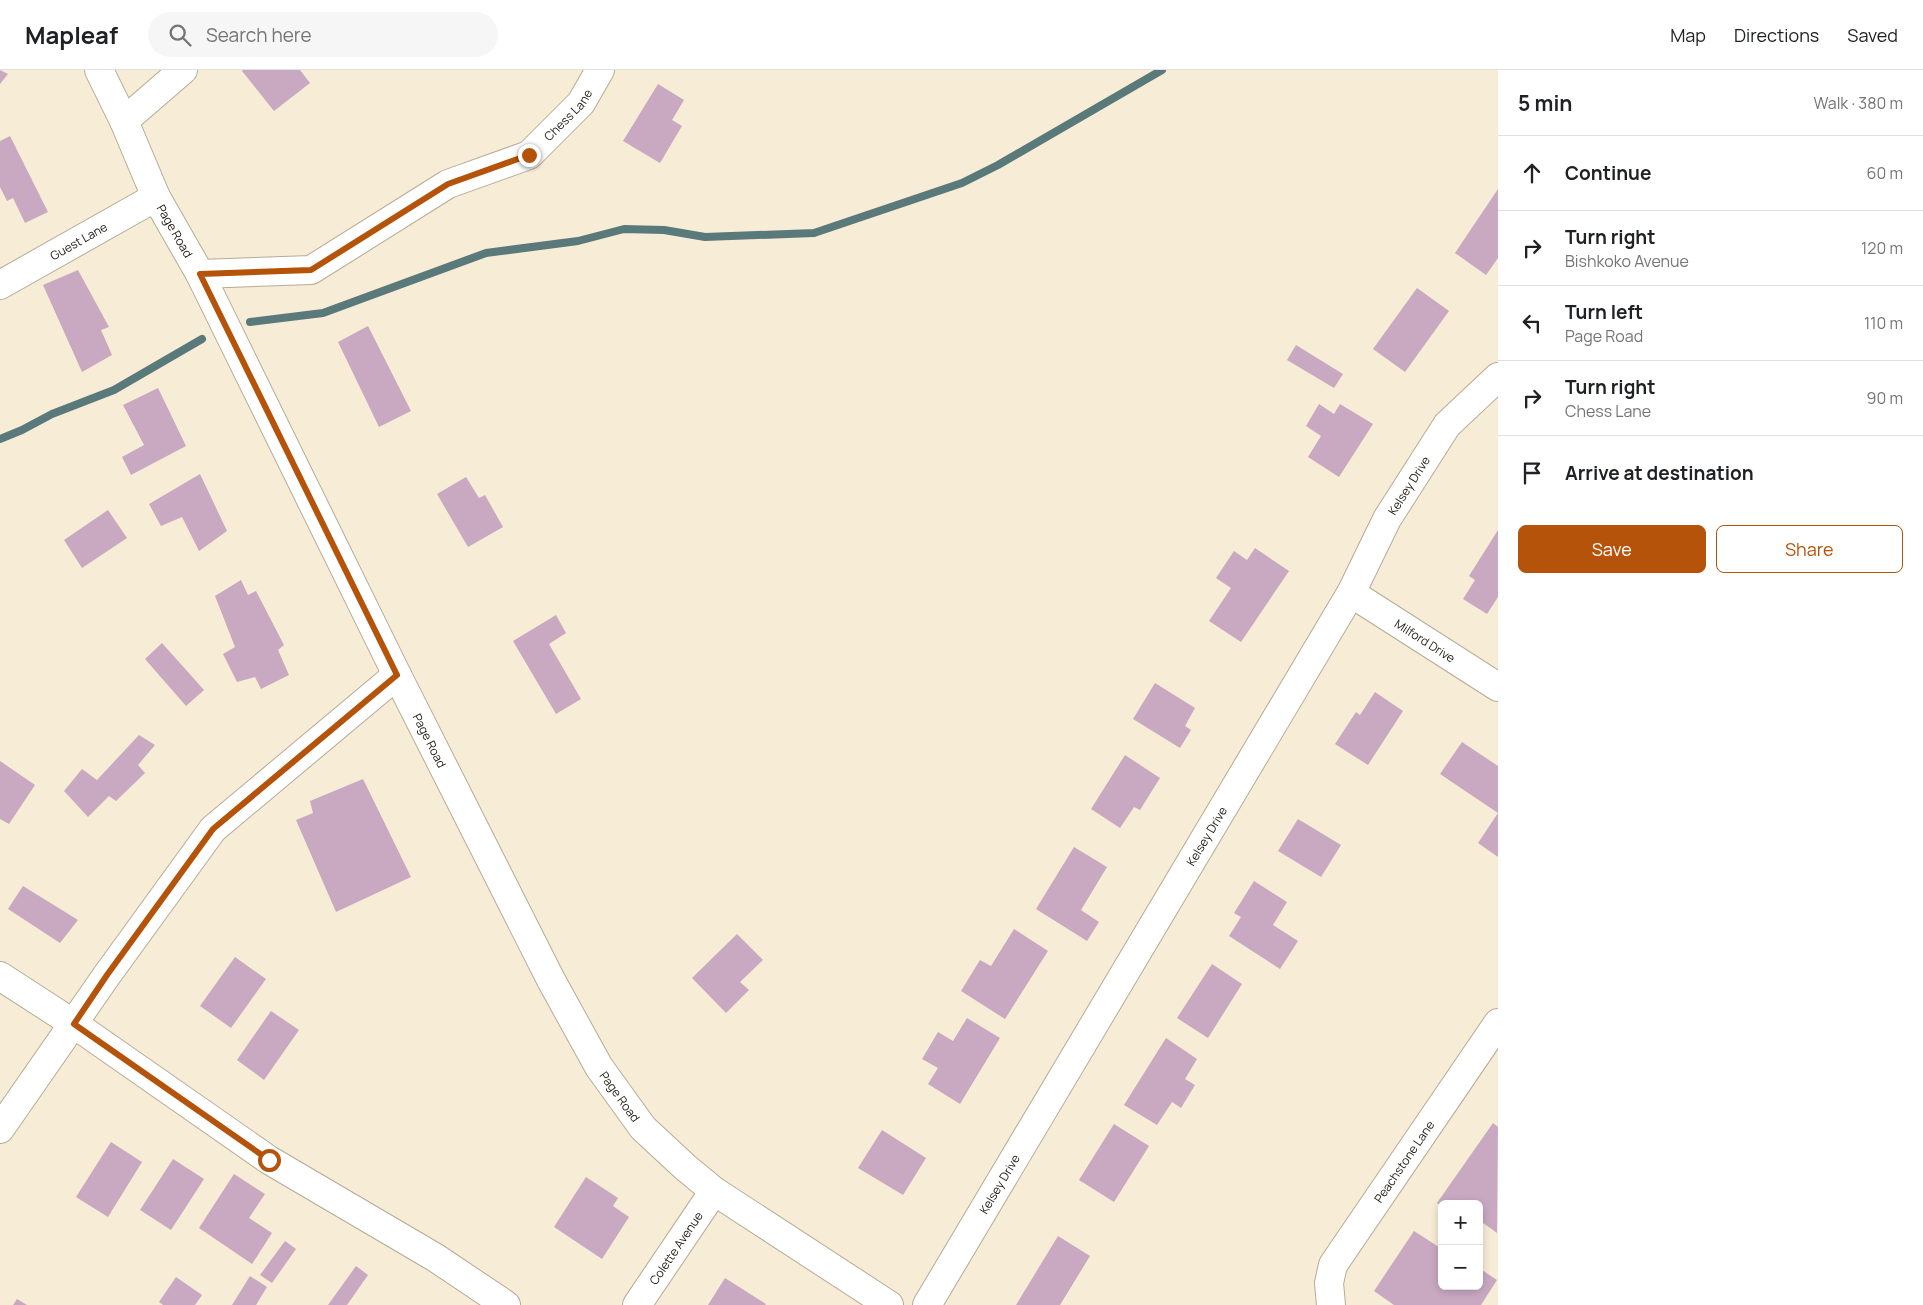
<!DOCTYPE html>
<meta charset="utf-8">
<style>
:root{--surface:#fff;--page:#f6f6f6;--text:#202124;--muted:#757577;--line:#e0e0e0;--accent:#b45309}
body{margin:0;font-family:Manrope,sans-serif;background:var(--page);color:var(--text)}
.controls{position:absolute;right:15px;bottom:15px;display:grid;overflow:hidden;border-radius:8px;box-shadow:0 2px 8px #0003}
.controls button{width:45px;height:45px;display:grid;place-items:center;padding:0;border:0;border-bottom:1px solid var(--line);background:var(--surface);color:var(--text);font:25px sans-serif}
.stop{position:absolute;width:15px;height:15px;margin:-11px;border:4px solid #b45309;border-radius:50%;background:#fff}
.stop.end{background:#b45309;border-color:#fff;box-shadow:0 1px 5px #0008}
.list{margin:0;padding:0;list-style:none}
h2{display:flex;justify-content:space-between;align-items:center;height:65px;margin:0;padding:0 20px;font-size:21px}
h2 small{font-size:16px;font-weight:400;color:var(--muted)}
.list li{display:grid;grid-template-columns:32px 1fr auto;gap:15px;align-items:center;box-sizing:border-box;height:75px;padding:0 20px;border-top:1px solid var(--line)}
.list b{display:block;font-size:19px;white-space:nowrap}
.list p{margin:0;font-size:16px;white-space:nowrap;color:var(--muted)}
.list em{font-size:16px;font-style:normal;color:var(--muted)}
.actions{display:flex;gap:10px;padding:15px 20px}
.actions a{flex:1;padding:11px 0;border:1px solid var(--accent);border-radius:8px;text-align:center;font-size:18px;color:var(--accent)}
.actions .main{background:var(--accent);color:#fff}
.icon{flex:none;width:28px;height:28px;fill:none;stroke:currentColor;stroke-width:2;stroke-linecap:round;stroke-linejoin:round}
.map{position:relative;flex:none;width:1498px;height:1235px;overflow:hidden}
header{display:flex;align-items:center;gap:30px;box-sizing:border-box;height:70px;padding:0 25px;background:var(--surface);border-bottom:1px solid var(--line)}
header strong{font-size:24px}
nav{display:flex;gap:28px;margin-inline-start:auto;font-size:18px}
.search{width:350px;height:45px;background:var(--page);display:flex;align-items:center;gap:12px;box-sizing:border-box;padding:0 18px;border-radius:28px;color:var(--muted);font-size:19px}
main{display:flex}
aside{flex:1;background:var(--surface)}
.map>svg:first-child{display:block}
</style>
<header>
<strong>Mapleaf</strong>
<div class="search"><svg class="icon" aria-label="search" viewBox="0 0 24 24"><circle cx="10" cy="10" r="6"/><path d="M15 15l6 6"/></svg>Search here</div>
<nav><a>Map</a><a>Directions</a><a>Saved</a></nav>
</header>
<main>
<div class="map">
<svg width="1498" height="1235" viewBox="0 0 1498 1235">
<rect width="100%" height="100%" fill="#f7ecd6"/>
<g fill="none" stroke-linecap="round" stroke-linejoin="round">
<!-- stream -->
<g stroke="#5a797b" stroke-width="8">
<polyline points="250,252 323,243 486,183 578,171 624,159 664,160 705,167 814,163 962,113 998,95 1162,0"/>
<polyline points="0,369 22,360 52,344 114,320 202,269"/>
</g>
</g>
<!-- building -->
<g fill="#c9a9c2">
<polygon points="0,0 8,4 0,14"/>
<polygon points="243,0 300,0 310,13 274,41 242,1"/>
<polygon points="658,14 684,30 672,50 682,56 660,93 623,71"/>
<polygon points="10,66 48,142 25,153 13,128 7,131 0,117 0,71"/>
<polygon points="1498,119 1498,188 1486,205 1455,183"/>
<polygon points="78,200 109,257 101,260 112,285 82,302 43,215"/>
<polygon points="1417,218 1449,241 1405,302 1373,279"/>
<polygon points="368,256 411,341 379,357 338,272"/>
<polygon points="1296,275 1343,304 1334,318 1287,290"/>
<polygon points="158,318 186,376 131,405 122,387 144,375 123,335"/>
<polygon points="1319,334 1334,344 1340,334 1373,354 1339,407 1308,387 1321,366 1306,356"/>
<polygon points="200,404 227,461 199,481 182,447 161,456 149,434"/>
<polygon points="466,407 479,428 485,425 503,457 468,477 437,424"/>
<polygon points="108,440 127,468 82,498 64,470"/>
<polygon points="1498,460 1498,527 1487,544 1463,529 1475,510 1469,506"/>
<polygon points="1255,478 1289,501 1241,572 1209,551 1231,518 1216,508 1234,481 1247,490"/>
<polygon points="241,510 248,525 256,521 284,575 278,580 289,605 261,619 255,607 237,612 223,584 235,577 215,526"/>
<polygon points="556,545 566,563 549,574 581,629 556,644 513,571"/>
<polygon points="162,573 204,620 186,636 145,589"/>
<polygon points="1155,613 1195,638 1185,656 1191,660 1180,678 1133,649"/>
<polygon points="1375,622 1403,641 1368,695 1335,674 1356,642 1360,645"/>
<polygon points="139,665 155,675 138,695 145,703 116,731 109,726 88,747 64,721 82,699 97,710"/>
<polygon points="1462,672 1498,696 1498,787 1478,773 1498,743 1440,704"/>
<polygon points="1125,685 1160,708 1140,740 1134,737 1120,758 1091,739"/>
<polygon points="0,691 35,715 9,754 0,749"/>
<polygon points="363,709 411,807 336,842 296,750 313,743 310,731"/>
<polygon points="1298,749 1341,775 1321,807 1278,781"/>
<polygon points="1074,777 1107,797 1081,840 1099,852 1087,871 1036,839"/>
<polygon points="1254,811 1287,832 1273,855 1298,871 1280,899 1229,866 1241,847 1234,843"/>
<polygon points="23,816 78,850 60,873 8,839"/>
<polygon points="1014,859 1048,881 1005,949 961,921 980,890 991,896"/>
<polygon points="737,864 763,890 740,912 749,920 726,943 692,908"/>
<polygon points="235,887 266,909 231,958 200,936"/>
<polygon points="1212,894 1242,914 1208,968 1177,948"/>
<polygon points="271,941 299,960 264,1010 237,990"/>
<polygon points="967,948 1000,968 960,1034 928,1014 938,998 922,989 938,962 953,971"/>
<polygon points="1166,968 1197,989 1185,1009 1195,1015 1181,1038 1172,1032 1157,1055 1124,1035"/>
<polygon points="1493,1053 1498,1057 1497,1163 1479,1150 1479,1134 1442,1134 1442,1136 1437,1133"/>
<polygon points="1114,1054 1149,1076 1114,1132 1079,1110"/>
<polygon points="882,1060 926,1088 903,1125 858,1098"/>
<polygon points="111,1072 142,1092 108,1147 76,1127"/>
<polygon points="173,1089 204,1109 171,1160 140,1140"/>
<polygon points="234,1104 265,1124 249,1148 272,1163 252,1194 199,1158"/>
<polygon points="586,1107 618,1128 613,1136 629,1147 602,1189 554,1157"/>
<polygon points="1414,1161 1442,1179 1442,1216 1479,1216 1479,1198 1497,1210 1481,1235 1394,1235 1374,1221"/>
<polygon points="1058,1166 1090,1186 1060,1235 1016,1235"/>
<polygon points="285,1171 296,1179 272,1213 260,1205"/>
<polygon points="356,1196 368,1205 347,1235 328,1235"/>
<polygon points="250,1206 267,1217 256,1235 232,1235"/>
<polygon points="176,1207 202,1225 195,1235 163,1235 159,1232"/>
<polygon points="725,1208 766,1234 765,1235 708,1235"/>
<polygon points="17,1229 27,1235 13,1235"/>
</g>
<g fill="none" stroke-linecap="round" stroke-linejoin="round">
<defs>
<g id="street">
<polyline points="124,51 183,0"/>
<path id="s1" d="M200,204L311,200L448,114L529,85L581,33L600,0"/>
<path id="s2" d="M0,215L156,127"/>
<path id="s3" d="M1351,523L1498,617"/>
<polyline points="0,906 74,954 269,1090 436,1188 506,1235"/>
<polyline points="0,1059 107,905 213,759 397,605"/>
<path id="s4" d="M637,1235L714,1121"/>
<path id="s5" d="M927,1235L1351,523L1387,449L1447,355L1498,307"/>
<path id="s6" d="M1331,1235L1329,1213L1333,1195L1498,953"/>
</g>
<g id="secondary">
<path id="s7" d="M99,0L124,51L156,127L200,204L397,605L551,910L599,997L643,1058L685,1097L714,1121L889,1235"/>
</g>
</defs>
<!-- street casing -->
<use href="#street" stroke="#b6ab97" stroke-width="30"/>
<!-- secondary casing -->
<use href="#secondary" stroke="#b6ab97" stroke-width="30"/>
<!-- street -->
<use href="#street" stroke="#fff" stroke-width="28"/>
<!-- secondary -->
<use href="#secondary" stroke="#fff" stroke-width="28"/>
</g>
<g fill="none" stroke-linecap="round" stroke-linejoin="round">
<!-- route -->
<polyline stroke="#b45309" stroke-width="6" points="269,1090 74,954 107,905 213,759 397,605 200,204 311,200 448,114 529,85"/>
</g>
<g text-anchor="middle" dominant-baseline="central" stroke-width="4" stroke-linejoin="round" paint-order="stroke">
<!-- street labels -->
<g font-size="12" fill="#1f1b13" stroke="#fff">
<text stroke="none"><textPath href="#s1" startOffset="415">Chess Lane</textPath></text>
<text stroke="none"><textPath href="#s7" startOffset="178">Page Road</textPath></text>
<text stroke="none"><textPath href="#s2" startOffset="90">Guest Lane</textPath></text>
<text stroke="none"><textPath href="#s5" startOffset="951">Kelsey Drive</textPath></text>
<text stroke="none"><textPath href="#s3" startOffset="88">Milford Drive</textPath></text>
<text stroke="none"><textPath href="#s7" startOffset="748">Page Road</textPath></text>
<text stroke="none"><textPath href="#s5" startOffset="546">Kelsey Drive</textPath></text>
<text stroke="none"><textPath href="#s7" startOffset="1152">Page Road</textPath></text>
<text stroke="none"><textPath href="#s6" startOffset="166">Peachstone Lane</textPath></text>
<text stroke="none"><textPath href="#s5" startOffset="141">Kelsey Drive</textPath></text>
<text stroke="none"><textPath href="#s4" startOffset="69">Colette Avenue</textPath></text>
</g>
</g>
</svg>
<div class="controls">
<button>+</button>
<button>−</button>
</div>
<div class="stop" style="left:269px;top:1090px"></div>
<div class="stop end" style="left:529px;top:85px"></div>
</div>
<aside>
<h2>5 min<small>Walk · 380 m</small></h2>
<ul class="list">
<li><svg class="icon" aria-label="ahead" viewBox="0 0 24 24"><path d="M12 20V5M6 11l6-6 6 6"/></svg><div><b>Continue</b></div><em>60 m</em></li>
<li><svg class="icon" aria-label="right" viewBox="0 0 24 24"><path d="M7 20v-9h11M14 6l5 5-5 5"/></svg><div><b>Turn right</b><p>Bishkoko Avenue</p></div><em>120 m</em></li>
<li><svg class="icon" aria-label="left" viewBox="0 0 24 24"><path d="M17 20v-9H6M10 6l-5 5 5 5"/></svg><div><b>Turn left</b><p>Page Road</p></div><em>110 m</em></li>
<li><svg class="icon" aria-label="right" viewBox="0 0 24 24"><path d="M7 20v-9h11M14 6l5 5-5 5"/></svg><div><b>Turn right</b><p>Chess Lane</p></div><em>90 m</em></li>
<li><svg class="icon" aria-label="arrive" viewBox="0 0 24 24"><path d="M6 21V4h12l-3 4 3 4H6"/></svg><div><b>Arrive at destination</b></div></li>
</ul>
<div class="actions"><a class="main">Save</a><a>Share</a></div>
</aside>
</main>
